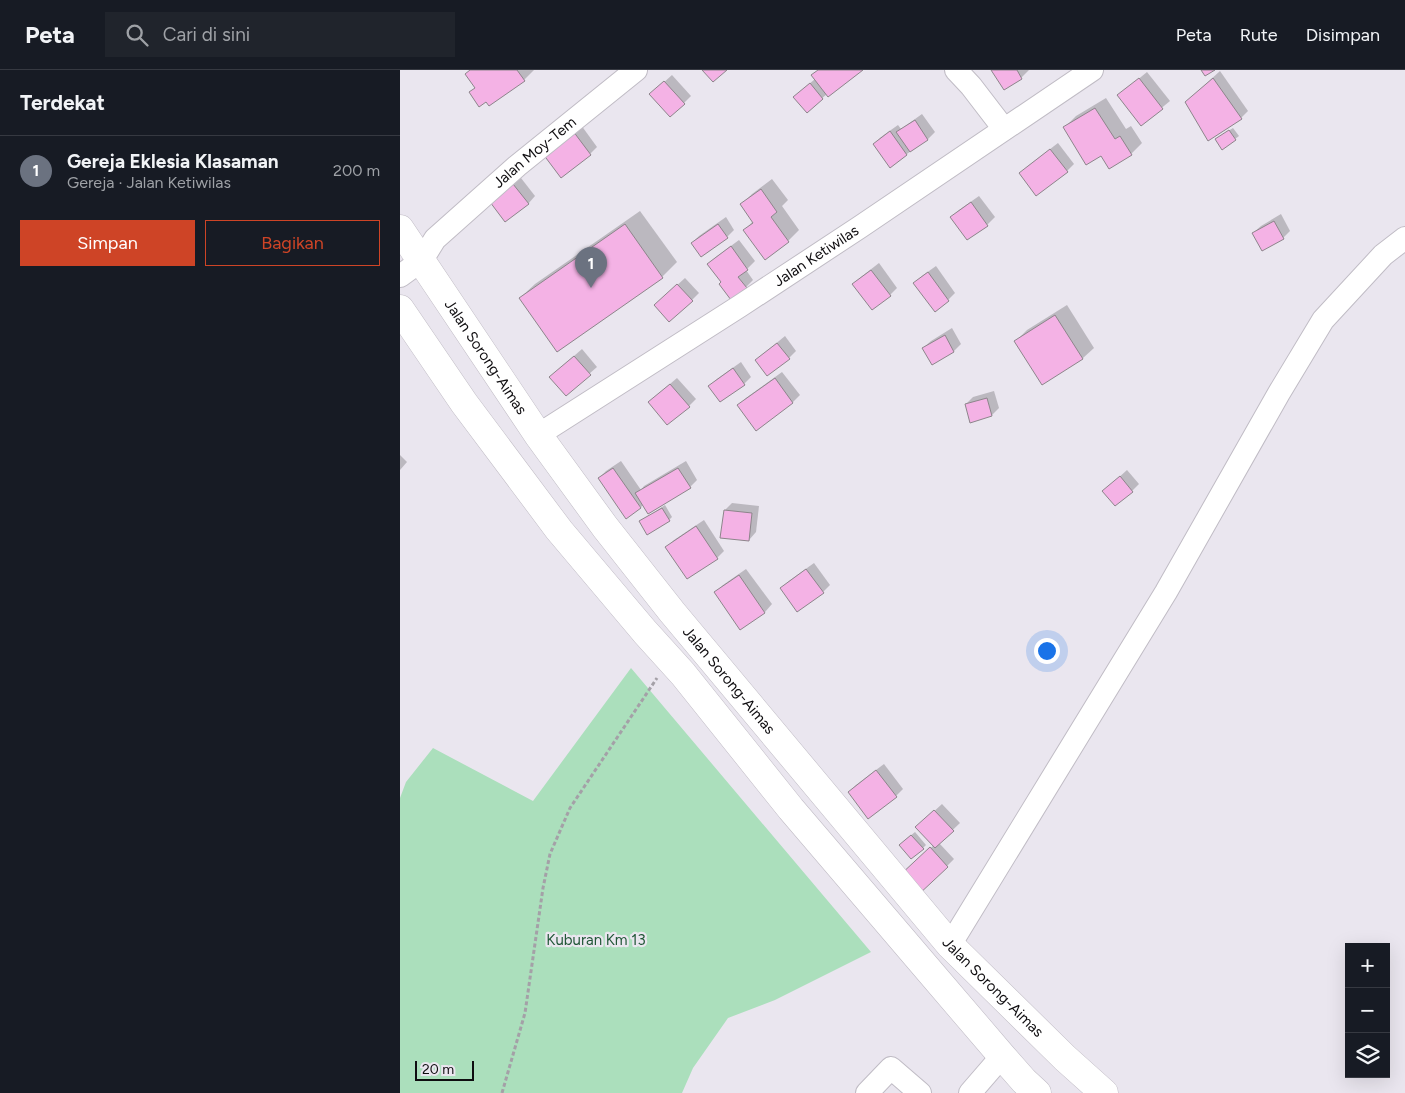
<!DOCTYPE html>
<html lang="id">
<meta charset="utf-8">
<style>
:root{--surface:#171b24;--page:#20242c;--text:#f1f3f6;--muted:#9ea1a6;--line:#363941;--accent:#ce4426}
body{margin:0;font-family:Figtree,sans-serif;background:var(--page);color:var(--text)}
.controls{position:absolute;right:15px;bottom:15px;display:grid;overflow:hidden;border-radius:0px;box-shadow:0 5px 20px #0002}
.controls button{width:45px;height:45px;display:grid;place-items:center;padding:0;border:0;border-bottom:1px solid var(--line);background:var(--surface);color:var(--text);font:25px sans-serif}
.scale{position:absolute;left:15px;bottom:12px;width:59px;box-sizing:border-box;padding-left:5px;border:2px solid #0f0d10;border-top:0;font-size:14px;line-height:18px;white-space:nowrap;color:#0f0d10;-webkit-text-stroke:4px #eae6ef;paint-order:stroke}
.you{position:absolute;left:646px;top:580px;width:18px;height:18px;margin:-12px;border:4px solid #fff;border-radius:50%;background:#1a73e8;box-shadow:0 0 0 8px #1a73e833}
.badge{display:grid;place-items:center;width:32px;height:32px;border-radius:50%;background:var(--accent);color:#fff;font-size:16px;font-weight:700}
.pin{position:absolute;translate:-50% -41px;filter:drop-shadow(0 1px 2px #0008)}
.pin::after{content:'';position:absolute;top:26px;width:18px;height:15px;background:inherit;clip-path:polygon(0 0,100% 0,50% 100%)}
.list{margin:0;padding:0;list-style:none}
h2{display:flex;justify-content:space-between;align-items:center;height:65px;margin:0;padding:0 20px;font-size:21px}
h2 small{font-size:16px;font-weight:400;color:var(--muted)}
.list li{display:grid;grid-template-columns:32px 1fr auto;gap:15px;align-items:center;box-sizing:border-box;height:70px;padding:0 20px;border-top:1px solid var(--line)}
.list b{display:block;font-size:19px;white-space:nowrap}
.list p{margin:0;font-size:16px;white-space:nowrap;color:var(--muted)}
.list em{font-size:16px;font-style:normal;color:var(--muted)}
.actions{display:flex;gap:10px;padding:15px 20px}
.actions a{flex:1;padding:11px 0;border:1px solid var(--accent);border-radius:0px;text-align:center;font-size:18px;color:var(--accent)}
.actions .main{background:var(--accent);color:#fff}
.icon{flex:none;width:28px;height:28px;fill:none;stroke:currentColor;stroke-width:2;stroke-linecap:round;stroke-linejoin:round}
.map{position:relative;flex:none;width:1005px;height:1023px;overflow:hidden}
header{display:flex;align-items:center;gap:30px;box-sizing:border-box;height:70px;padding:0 25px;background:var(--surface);border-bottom:1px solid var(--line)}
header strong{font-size:24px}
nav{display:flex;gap:28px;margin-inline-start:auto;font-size:18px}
.search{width:350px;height:45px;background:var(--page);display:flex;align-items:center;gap:12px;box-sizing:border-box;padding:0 18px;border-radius:0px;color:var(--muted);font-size:19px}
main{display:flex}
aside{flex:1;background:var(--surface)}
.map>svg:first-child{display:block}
</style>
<header>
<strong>Peta</strong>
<div class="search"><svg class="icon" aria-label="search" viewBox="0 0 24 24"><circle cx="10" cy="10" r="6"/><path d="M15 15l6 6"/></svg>Cari di sini</div>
<nav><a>Peta</a><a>Rute</a><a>Disimpan</a></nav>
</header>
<main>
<aside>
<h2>Terdekat<small></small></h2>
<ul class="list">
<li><span class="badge" style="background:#6b7280">1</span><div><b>Gereja Eklesia Klasaman</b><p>Gereja · Jalan Ketiwilas</p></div><em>200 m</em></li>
</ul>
<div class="actions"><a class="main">Simpan</a><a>Bagikan</a></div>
</aside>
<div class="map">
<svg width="1005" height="1023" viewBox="0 0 1005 1023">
<rect width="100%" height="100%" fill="#eae6ef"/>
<!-- green -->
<polygon fill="#abdfbc" points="231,598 471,882 375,930 328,948 293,998 282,1023 0,1023 0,728 6,712 33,678 133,731"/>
<!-- shadow -->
<g fill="#0003">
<polygon points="71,0 134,0 124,10 89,34"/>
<polygon points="418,0 461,0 427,24 407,41 402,20 415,9"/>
<polygon points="593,0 629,0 621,8 604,18"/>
<polygon points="820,1 848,41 841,48 808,69 794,25"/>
<polygon points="747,2 770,31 742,54 719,25"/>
<polygon points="272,5 291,26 284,33 251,24"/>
<polygon points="706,28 726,59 731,56 742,73 731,84 701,84 665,57 676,46"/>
<polygon points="522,44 535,62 528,69 490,96 474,74 481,67 498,55 501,59"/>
<polygon points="181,55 197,77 190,84 161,106 151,77"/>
<polygon points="833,58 839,66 823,78 820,66"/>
<polygon points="658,73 674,94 667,101 621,103 628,96"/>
<polygon points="121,108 135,126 128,134 99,125"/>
<polygon points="372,109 388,130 382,136 399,160 388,171 365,188 345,160 353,151 341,135 352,124"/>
<polygon points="579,126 595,147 587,155 567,169 552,147 559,140"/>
<polygon points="240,141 277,192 262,207 158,281 120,228 135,214"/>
<polygon points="881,144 890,161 883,168 853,163 861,156"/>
<polygon points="326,147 334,160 327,167 292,173 299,166"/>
<polygon points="339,170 355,191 346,200 353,210 346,217 309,194 316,187"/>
<polygon points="479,193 497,218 490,225 453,214 461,207"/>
<polygon points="536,196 555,223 548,230 515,213 522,206"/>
<polygon points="285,208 299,223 292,230 263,228"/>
<polygon points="667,235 694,278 683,288 616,271 627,260"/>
<polygon points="552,258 561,274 554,281 532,293 523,278 531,271"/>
<polygon points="385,266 396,281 389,288 356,290"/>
<polygon points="182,279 197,297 166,324 158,300"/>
<polygon points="341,292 351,307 344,314 310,316 317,309"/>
<polygon points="382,302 400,325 393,332 356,359 339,336 346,328"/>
<polygon points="277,308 296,329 289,336 249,332"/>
<polygon points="594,321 599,338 592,345 571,351 566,334 573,327"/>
<polygon points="0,385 7,392 0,400"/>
<polygon points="221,391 241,420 244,416 286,391 297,410 290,417 244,434 241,437 199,408 206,401"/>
<polygon points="727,400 739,414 732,421 704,421"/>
<polygon points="332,433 359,436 356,462 349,470 325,440"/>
<polygon points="265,435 272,447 269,450 241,451"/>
<polygon points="304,450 324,481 317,488 267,477 274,470"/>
<polygon points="414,493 430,515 423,522 398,540 382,518 389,511"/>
<polygon points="346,499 372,534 365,542 341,558 316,522 323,515"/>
<polygon points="484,694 503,719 496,726 449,722 456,715"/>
<polygon points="542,734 560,753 539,773 554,789 547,796 508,799 534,775 517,757"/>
<polygon points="515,762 526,775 523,778 504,771"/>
</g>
<!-- building -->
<g fill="#f4b2e5" stroke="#8d858b">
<polygon points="70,0 117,0 125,11 89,36 86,32 79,37 69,22 75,18 65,4"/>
<polygon points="302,0 327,0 313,12"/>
<polygon points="418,0 463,0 428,27 411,5"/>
<polygon points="591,0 617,0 622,9 604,20"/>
<polygon points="801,0 815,0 805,6"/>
<polygon points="739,8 763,39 741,56 717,25"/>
<polygon points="813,8 842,49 808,71 785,32"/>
<polygon points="264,11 285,34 270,47 249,24"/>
<polygon points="410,13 423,29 407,43 393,27"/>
<polygon points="695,38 715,69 720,66 732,85 709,99 701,86 686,95 663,57"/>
<polygon points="515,50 528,70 510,82 496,62"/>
<polygon points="829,60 836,70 822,80 815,69"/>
<polygon points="173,61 191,85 161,108 143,84"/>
<polygon points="490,61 507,85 490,98 473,74"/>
<polygon points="650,79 668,102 636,126 619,103"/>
<polygon points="113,114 129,134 105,152 90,132"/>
<polygon points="361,119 377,142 371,147 389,172 365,190 343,160 353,153 340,134"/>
<polygon points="571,132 588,156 567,170 550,147"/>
<polygon points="874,151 884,169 862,181 852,163"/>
<polygon points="225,154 263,208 157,282 119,228"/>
<polygon points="318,154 328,168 301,187 291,173"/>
<polygon points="331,176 348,200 338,207 347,218 331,230 319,214 321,212 307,194"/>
<polygon points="471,200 491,226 472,240 452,214"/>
<polygon points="528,202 549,231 535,242 513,213"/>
<polygon points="277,214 293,231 269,252 254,235"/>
<polygon points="655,245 683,289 642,315 614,271"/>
<polygon points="545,265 554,282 532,295 522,278"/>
<polygon points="377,273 390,289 367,306 355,290"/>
<polygon points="174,286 191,305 166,326 149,307"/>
<polygon points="333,298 345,315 320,332 308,316"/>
<polygon points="375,308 393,333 356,361 337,335"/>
<polygon points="270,314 290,337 267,355 248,332"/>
<polygon points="587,328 592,346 570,353 565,334"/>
<polygon points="213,398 241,438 226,449 198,408"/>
<polygon points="278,398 291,418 248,444 235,423"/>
<polygon points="720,406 733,422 715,436 702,421"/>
<polygon points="262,438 270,451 247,465 239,451"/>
<polygon points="324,440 352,443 349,471 320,468"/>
<polygon points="296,456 318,489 287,509 265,477"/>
<polygon points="406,499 424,523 397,542 380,518"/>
<polygon points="339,505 365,543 340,560 314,522"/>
<polygon points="476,700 497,727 468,749 448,722"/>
<polygon points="534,740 554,761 535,778 515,757"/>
<polygon points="511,765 524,779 511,789 499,775"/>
<polygon points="530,777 548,797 517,826 499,806"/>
</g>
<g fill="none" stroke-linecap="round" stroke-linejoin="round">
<defs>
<g id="minor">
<polyline points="556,0 571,16 604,59"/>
<path id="s1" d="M0,206L22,190L35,169L117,96L236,0"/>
<path id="s2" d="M138,365L340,236L460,157L692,0"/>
<polyline points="550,875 766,522 879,323 923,250 983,185 1005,168"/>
<polyline points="467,1023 491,998 520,1023"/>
<polyline points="570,1023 602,986"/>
</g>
<g id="highway">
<path id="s3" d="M0,159L138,365L205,457L272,542L550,875L665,988L704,1023"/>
<polyline points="0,239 64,333 159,460 245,562 283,604 391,739 531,903 602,986 624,1011 637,1023"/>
</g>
</defs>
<!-- minor casing -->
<use href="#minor" stroke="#c0bcc5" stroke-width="24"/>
<!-- highway casing -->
<use href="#highway" stroke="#c0bcc5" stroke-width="29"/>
<!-- path -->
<polyline stroke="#a4a0a7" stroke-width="3" stroke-dasharray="4 2.5" stroke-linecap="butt" points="102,1023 125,943 143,818 150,784 170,738 257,608"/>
<!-- minor -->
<use href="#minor" stroke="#fff" stroke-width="22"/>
<!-- highway -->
<use href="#highway" stroke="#fff" stroke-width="28"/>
</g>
<g text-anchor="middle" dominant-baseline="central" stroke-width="4.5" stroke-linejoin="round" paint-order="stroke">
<!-- street labels -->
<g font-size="15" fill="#0f0d10" stroke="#eae6ef">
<text stroke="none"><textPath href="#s1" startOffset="184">Jalan Moy-Tem</textPath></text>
<text stroke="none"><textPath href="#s2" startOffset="331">Jalan Ketiwilas</textPath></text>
<text stroke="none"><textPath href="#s3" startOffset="154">Jalan Sorong-Aimas</textPath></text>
<text stroke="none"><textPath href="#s3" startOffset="559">Jalan Sorong-Aimas</textPath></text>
<text stroke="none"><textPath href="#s3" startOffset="964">Jalan Sorong-Aimas</textPath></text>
</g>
<!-- park labels -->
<g font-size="15" fill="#215737" stroke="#eae6ef">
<text x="196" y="870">Kuburan Km 13</text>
</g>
</g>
</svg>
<div class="controls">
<button>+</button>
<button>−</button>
<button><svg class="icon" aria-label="layers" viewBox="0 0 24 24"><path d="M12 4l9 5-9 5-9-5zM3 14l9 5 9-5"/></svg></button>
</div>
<div class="scale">20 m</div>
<div class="you"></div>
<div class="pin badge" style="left:191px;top:218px;background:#6b7280">1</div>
</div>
</main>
